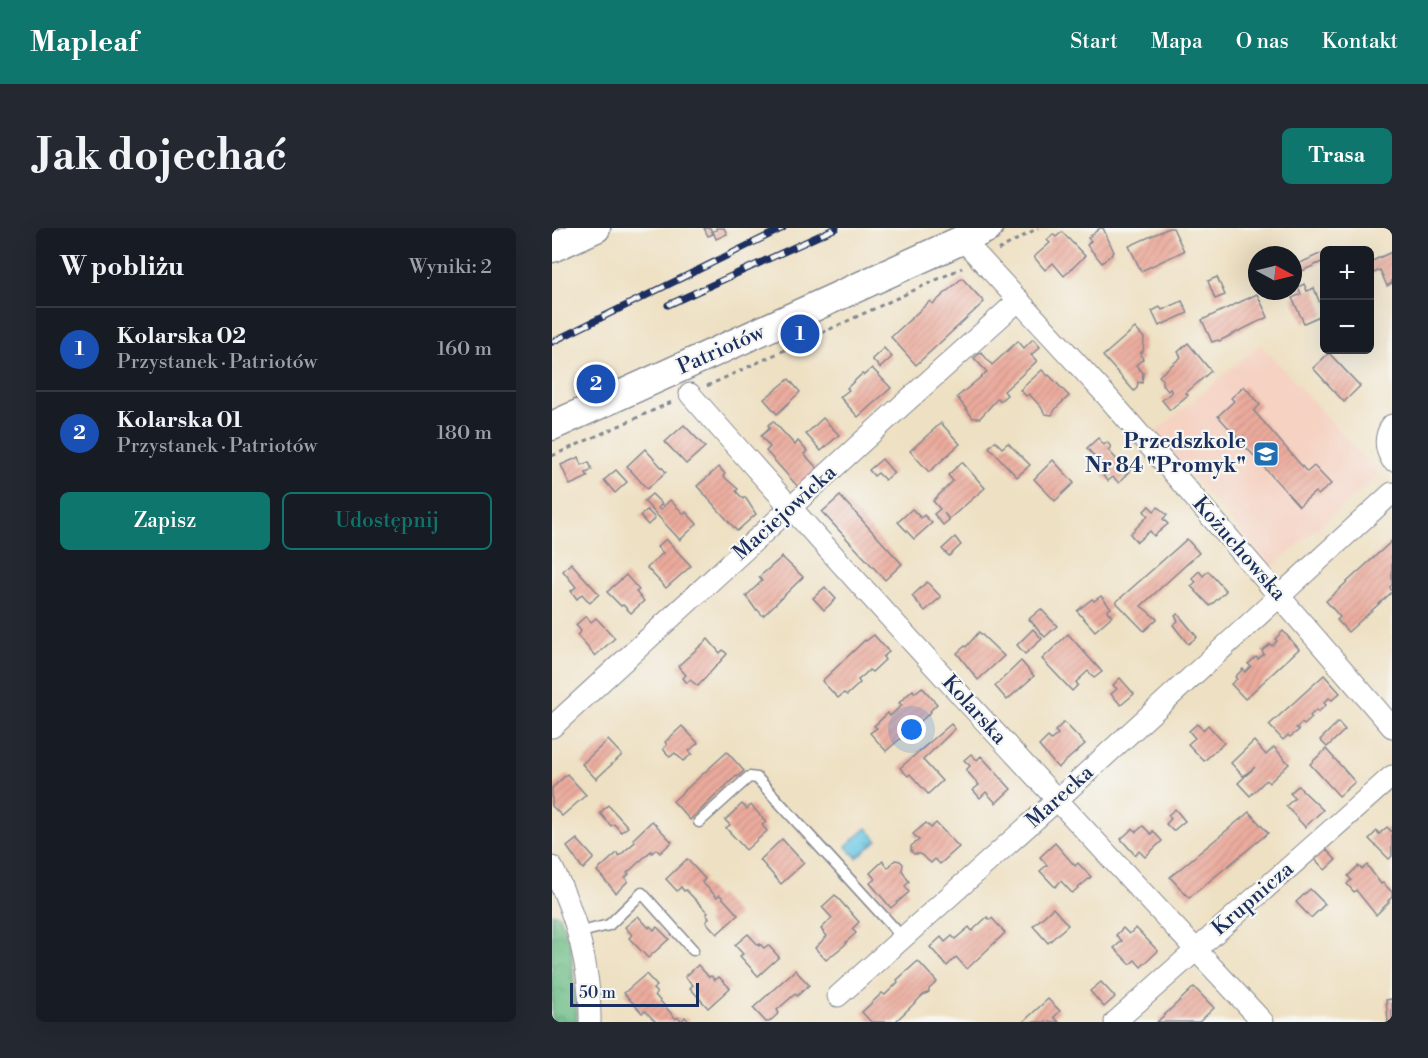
<!DOCTYPE html>
<html lang="pl">
<meta charset="utf-8">
<style>
:root{--surface:#171b24;--page:#242831;--text:#f1f3f6;--muted:#9ea1a6;--line:#363941;--accent:#0f766e}
body{margin:0;font-family:"Libre Bodoni",serif;background:var(--page);color:var(--text)}
.controls{position:absolute;right:18px;top:18px;display:grid;overflow:hidden;border-radius:9px;box-shadow:0 6px 24px #0002}
.controls button{width:54px;height:54px;display:grid;place-items:center;padding:0;border:0;border-bottom:2px solid var(--line);background:var(--surface);color:var(--text);font:30px sans-serif}
.compass{position:absolute;left:696px;top:18px;width:54px;height:54px;border-radius:50%;background:var(--surface);box-shadow:0 6px 24px #0002;rotate:97deg}
.scale{position:absolute;left:18px;bottom:15px;width:129px;box-sizing:border-box;padding-left:6px;border:3px solid #1b2f5e;border-top:0;font-size:16px;line-height:21px;white-space:nowrap;color:#1b2f5e;-webkit-text-stroke:4px #f6f6f2;paint-order:stroke}
.you{position:absolute;left:360px;top:502px;width:21px;height:21px;margin:-15px;border:4px solid #fff;border-radius:50%;background:#1a73e8;box-shadow:0 0 0 9px #1a73e833}
.badge{display:grid;place-items:center;width:39px;height:39px;border-radius:50%;background:var(--accent);color:#fff;font-size:20px;font-weight:700}
.pin{position:absolute;translate:-50% -50%;border:3px solid #fff;box-shadow:0 2px 6px #0006}
.list{margin:0;padding:0;list-style:none}
h2{display:flex;justify-content:space-between;align-items:center;height:78px;margin:0;padding:0 24px;font-size:26px}
h2 small{font-size:20px;font-weight:400;color:var(--muted)}
.list li{display:grid;grid-template-columns:39px 1fr auto;gap:18px;align-items:center;box-sizing:border-box;height:84px;padding:0 24px;border-top:2px solid var(--line)}
.list b{display:block;font-size:22px;white-space:nowrap}
.list p{margin:0;font-size:20px;white-space:nowrap;color:var(--muted)}
.list em{font-size:20px;font-style:normal;color:var(--muted)}
.actions{display:flex;gap:12px;padding:18px 24px}
.actions a{flex:1;padding:14px 0;border:2px solid var(--accent);border-radius:9px;text-align:center;font-size:21px;color:var(--accent)}
.actions .main{background:var(--accent);color:#fff}
.map{position:relative;flex:none;width:840px;height:794px;overflow:hidden;border-radius:9px}
header{display:flex;align-items:center;gap:36px;box-sizing:border-box;height:84px;padding:0 30px;background:var(--accent);color:#fff}
header strong{font-size:28px}
nav{display:flex;gap:33px;margin-inline-start:auto;font-size:21px}
.intro{display:flex;align-items:center;justify-content:space-between;box-sizing:border-box;height:144px;padding:0 36px}
h1{margin:0;font-size:42px}
.button{padding:15px 27px;border-radius:9px;background:var(--accent);color:#fff;font-size:21px;font-weight:700}
main{display:flex;gap:36px;padding:0 36px}
aside{flex:1;background:var(--surface);border-radius:9px;box-shadow:0 6px 24px #0002}
.map>svg:first-child{display:block}
</style>
<header>
<strong>Mapleaf</strong>
<nav><a>Start</a><a>Mapa</a><a>O nas</a><a>Kontakt</a></nav>
</header>
<div class="intro"><h1>Jak dojechać</h1><a class="button">Trasa</a></div>
<main>
<aside>
<h2>W pobliżu<small>Wyniki: 2</small></h2>
<ul class="list">
<li><span class="badge" style="background:#1a4fb4">1</span><div><b>Kolarska 02</b><p>Przystanek · Patriotów</p></div><em>160 m</em></li>
<li><span class="badge" style="background:#1a4fb4">2</span><div><b>Kolarska 01</b><p>Przystanek · Patriotów</p></div><em>180 m</em></li>
</ul>
<div class="actions"><a class="main">Zapisz</a><a>Udostępnij</a></div>
</aside>
<div class="map">
<svg width="840" height="794" viewBox="0 0 840 794">
<defs>
<pattern id="forest-crowns" width="20" height="18" patternUnits="userSpaceOnUse" patternTransform="scale(1.5)"><rect width="20" height="18" fill="#6dbc85"/><path d="M2 6a3 3 0 1 1 6 0M12 15a3 3 0 1 1 6 0" fill="none" stroke="#599970"/></pattern>
<pattern id="water-ripples" width="26" height="14" patternUnits="userSpaceOnUse" patternTransform="scale(1.5)"><rect width="26" height="14" fill="#65c6e3"/><path d="M2 4q2-2 4 0t4 0M15 11q2-2 4 0t4 0" fill="none" stroke="#52a1bb"/></pattern>
<pattern id="building-hatch" width="6" height="6" patternUnits="userSpaceOnUse" patternTransform="scale(1.5)"><rect width="6" height="6" fill="#ebab9c"/><path d="M-1 1l2-2M0 6l6-6M5 7l2-2" fill="none" stroke="#c99389"/></pattern>
</defs>
<rect width="100%" height="100%" fill="#f6f6f2"/>
<filter id="ink" filterUnits="userSpaceOnUse"><feTurbulence type="fractalNoise" baseFrequency=".0167" numOctaves="2"/><feDisplacementMap in="SourceGraphic" scale="12" xChannelSelector="R" yChannelSelector="G"/><feConvolveMatrix kernelMatrix="1 2 1 2 8 2 1 2 1" color-interpolation-filters="sRGB"/></filter>
<filter id="wash" filterUnits="userSpaceOnUse"><feTurbulence type="fractalNoise" baseFrequency=".008" numOctaves="4" result="noise"/><feDisplacementMap in="SourceGraphic" scale="24" xChannelSelector="R" yChannelSelector="G"/><feGaussianBlur stdDeviation="1.35" result="paint"/><feColorMatrix in="noise" values="0 0 0 0 0 0 0 0 0 0 0 0 0 0 0 0 0 1.4 0 .05"/><feComposite in="paint" operator="in"/></filter>
<g filter="url(#wash)">
<rect width="100%" height="100%" fill="#eee0c2"/>
<!-- built -->
<polygon fill="#f5d2c2" points="708,116 827,246 721,339 601,206"/>
<!-- forest -->
<polygon fill="url(#forest-crowns)" stroke="#447672" stroke-width="1.5" points="0,685 7,687 19,719 25,794 0,794"/>
<!-- water -->
<polygon fill="url(#water-ripples)" stroke="#407aa0" stroke-width="1.5" points="315,600 325,612 305,630 294,618"/>
<g id="blocks">
<!-- building -->
<g fill="url(#building-hatch)">
<polygon points="152,0 158,0 161,6 156,8"/>
<polygon points="164,0 172,0 175,6 164,11 161,3 165,2"/>
<polygon points="548,0 551,0 562,24 550,35 535,17 539,13 536,10"/>
<polygon points="617,0 621,0 632,23 589,43 577,18"/>
<polygon points="510,4 533,28 512,48 501,35 493,42 482,29 498,15 495,12 501,6 504,9"/>
<polygon points="772,24 772,33 750,43 746,36"/>
<polygon points="840,24 840,55 835,58 828,42 820,46 818,34"/>
<polygon points="665,49 673,67 663,71 656,53"/>
<polygon points="410,50 432,74 364,137 339,109 378,73 381,76"/>
<polygon points="752,56 755,63 762,60 772,86 752,95 740,70 749,66 746,59"/>
<polygon points="705,66 716,89 667,113 666,112 660,114 650,92"/>
<polygon points="630,73 636,85 607,98 600,83 608,79 610,82"/>
<polygon points="583,100 592,110 591,124 589,124 589,128 591,131 584,137 591,145 590,155 586,154 585,160 582,163 551,128"/>
<polygon points="481,111 488,119 479,127 485,133 452,163 455,167 448,173 446,170 428,190 421,190 405,169 435,144 422,130 429,124 440,137 466,113 472,120"/>
<polygon points="636,115 659,143 634,165 636,167 618,182 610,172 620,164 618,161 616,163 610,156 610,151 607,148 629,129 626,124"/>
<polygon points="332,120 340,129 328,140 320,131"/>
<polygon points="777,125 808,158 792,174 761,140"/>
<polygon points="320,140 339,160 306,189 288,169 297,162 295,160 310,146 312,147"/>
<polygon points="490,142 496,148 497,147 517,168 504,180 500,187 493,186 489,179 477,166 474,168 468,162"/>
<polygon points="237,151 248,164 225,186 212,171"/>
<polygon points="692,158 708,177 702,183 755,244 762,238 779,256 766,267 763,264 747,278 666,188 682,173 679,170"/>
<polygon points="271,190 287,207 269,223 254,206"/>
<polygon points="221,193 243,217 246,213 255,223 252,226 267,242 247,260 214,223 218,219 209,208 218,200 216,197"/>
<polygon points="389,195 408,216 377,244 358,223"/>
<polygon points="132,197 153,219 134,236 113,214"/>
<polygon points="546,210 552,217 555,214 559,219 556,222 572,239 575,236 579,241 567,255 561,249 556,253 551,248 556,243 547,233 542,238 537,232 542,228 535,220"/>
<polygon points="443,213 450,220 456,215 478,237 465,249 437,219"/>
<polygon points="93,221 114,244 95,261 75,238"/>
<polygon points="27,229 30,237 37,234 40,242 34,245 36,249 18,257 9,237"/>
<polygon points="330,231 342,245 333,252 326,245 322,248 317,242"/>
<polygon points="501,232 522,255 503,273 482,251"/>
<polygon points="410,234 433,260 397,291 392,285 397,292 391,297 382,286 388,281 381,273 401,253 396,247"/>
<polygon points="167,239 173,246 171,248 186,261 184,263 191,271 193,269 204,286 185,303 145,258"/>
<polygon points="64,242 75,254 63,265 52,252"/>
<polygon points="100,266 110,276 106,280 108,282 118,272 132,286 134,284 145,296 128,312 92,273"/>
<polygon points="288,268 350,336 333,352 270,284"/>
<polygon points="597,278 602,283 606,279 615,287 611,291 616,296 602,308 598,303 585,314 578,306 596,288 592,283"/>
<polygon points="360,281 369,290 372,287 380,295 362,311 346,294"/>
<polygon points="95,282 103,290 96,297 88,288"/>
<polygon points="403,309 409,317 397,328 390,321"/>
<polygon points="114,311 139,338 114,360 95,340 111,325 105,319"/>
<polygon points="635,311 647,325 589,378 605,391 592,403 564,374"/>
<polygon points="840,313 840,357 838,359 840,364 796,404 785,392 788,389 774,373"/>
<polygon points="230,329 251,349 211,388 205,381 204,382 194,368 210,353 207,349"/>
<polygon points="19,335 47,366 38,375 30,366 25,371 19,363 24,359 11,343"/>
<polygon points="647,343 651,348 656,343 674,363 658,378 639,358 644,354 640,350"/>
<polygon points="74,347 87,362 84,364 92,373 79,385 71,377 69,378 55,364"/>
<polygon points="375,354 389,369 373,383 360,368"/>
<polygon points="273,359 284,371 272,382 261,370"/>
<polygon points="549,368 559,380 555,383 560,388 543,403 525,383 540,371 542,373"/>
<polygon points="489,381 505,398 493,409 477,391"/>
<polygon points="626,386 645,409 636,416 621,397 626,393 623,388"/>
<polygon points="34,388 39,394 44,390 63,410 43,428 25,407 29,403 24,397"/>
<polygon points="481,401 490,411 473,426 465,417"/>
<polygon points="731,403 747,421 693,471 679,456 685,451 683,449 691,441 693,444 699,438 696,436 704,429 706,431 712,426 710,423 718,416 720,418 725,413 723,411"/>
<polygon points="427,404 452,428 426,452 405,425 413,418 414,419"/>
<polygon points="516,406 550,444 542,450 536,443 524,454 526,457 520,463 490,431"/>
<polygon points="322,407 337,424 331,429 333,432 320,444 317,442 312,447 306,452 308,455 295,467 292,465 286,470 270,453 313,412 314,413"/>
<polygon points="156,411 168,425 171,422 175,426 146,458 138,452 135,455 131,450 134,447 126,438"/>
<polygon points="469,433 482,448 455,472 443,458"/>
<polygon points="772,447 788,465 780,472 777,470 772,475 774,477 766,484 764,482 758,488 760,490 752,497 750,495 744,500 747,502 738,509 736,507 731,512 717,497"/>
<polygon points="568,450 582,466 569,477 559,466 565,461 561,457"/>
<polygon points="370,459 385,476 378,483 379,484 334,523 318,505 325,500 322,498 336,485 338,488 350,477 347,475 361,462 363,465"/>
<polygon points="512,494 533,516 506,540 487,518 496,509 499,512 506,506 503,503"/>
<polygon points="786,494 793,502 775,519 768,512"/>
<polygon points="399,496 403,501 371,532 390,553 376,566 358,546 356,548 348,540"/>
<polygon points="645,496 651,502 656,497 672,515 652,533 636,516 643,510 637,503"/>
<polygon points="130,498 146,515 137,523 140,526 131,533 123,525 118,529 111,521 115,517 113,514"/>
<polygon points="56,512 70,527 44,551 30,536"/>
<polygon points="702,513 714,527 722,519 737,536 717,555 714,552 698,568 686,555 703,539 691,548 679,535"/>
<polygon points="774,521 803,554 787,568 758,536"/>
<polygon points="175,524 192,543 185,549 184,548 138,592 121,573"/>
<polygon points="419,526 425,532 429,528 459,561 444,575 434,564 428,570 421,562 427,557 414,542 418,538 412,532"/>
<polygon points="15,546 34,567 10,588 0,578 0,560"/>
<polygon points="746,558 771,582 753,599 734,578 743,570 738,565"/>
<polygon points="190,576 195,581 199,577 214,594 210,597 215,603 194,622 174,600 178,597 173,592"/>
<polygon points="56,577 76,599 69,604 62,596 59,598 48,585"/>
<polygon points="623,581 633,593 621,603 614,596 619,591 616,587"/>
<polygon points="697,584 716,605 637,670 618,649"/>
<polygon points="100,593 120,614 108,625 104,621 100,625 99,623 75,645 77,646 73,650 76,653 64,665 45,643 65,625 67,628 83,614 81,611"/>
<polygon points="374,595 379,600 384,595 407,619 388,636 383,631 379,635 368,626 362,626 359,623 359,618 367,612 361,606"/>
<polygon points="591,598 599,606 601,603 610,613 593,629 587,623 583,627 569,611 581,600 584,604"/>
<polygon points="835,599 840,604 840,628 837,631 817,611 825,603 827,606"/>
<polygon points="25,611 42,630 31,641 15,619"/>
<polygon points="230,611 252,635 229,656 208,632"/>
<polygon points="503,615 523,638 526,635 539,649 520,665 509,653 503,659 488,643 495,637 488,629"/>
<polygon points="773,620 784,632 773,642 762,630"/>
<polygon points="135,631 153,651 150,654 165,669 168,667 186,687 165,706 154,694 157,690 154,687 156,685 134,662 132,663 129,659 125,663 114,651"/>
<polygon points="343,632 348,633 351,636 350,642 357,654 353,658 357,664 339,680 318,655 323,651 318,645 331,633 336,640"/>
<polygon points="815,637 829,656 831,655 840,664 840,669 836,673 837,674 824,687 804,662 802,664 795,656 799,652 796,648 806,638 810,641"/>
<polygon points="758,661 773,676 759,690 744,674"/>
<polygon points="283,667 307,694 300,701 304,705 294,714 294,716 274,732 263,720 275,708 269,701 280,690 270,679"/>
<polygon points="501,680 516,697 496,715 481,698"/>
<polygon points="86,688 97,700 98,698 102,702 105,699 117,711 96,730 77,710 80,707 73,699"/>
<polygon points="435,689 438,692 440,690 453,705 415,741 404,729 395,738 378,719 389,709 393,714 400,708 403,711 417,699 420,703"/>
<polygon points="571,700 577,706 584,700 606,723 589,739 583,732 578,736 562,720 570,713 564,707"/>
<polygon points="196,706 207,718 208,716 212,720 216,717 227,729 206,748 188,728 191,726 183,717"/>
<polygon points="366,733 385,754 377,761 377,764 371,767 343,794 319,794 310,784 330,765 333,767 346,754 345,752"/>
<polygon points="146,737 157,749 159,748 163,752 167,749 178,760 156,780 138,760 141,757 133,749"/>
<polygon points="243,742 257,757 245,768 243,766 225,782 227,785 217,794 214,794 201,780"/>
<polygon points="94,746 105,758 101,761 105,765 103,767 124,791 126,789 130,793 133,789 137,794 104,794 93,783 90,785 72,765"/>
<polygon points="549,754 563,769 552,779 538,763"/>
<polygon points="642,759 662,780 647,794 605,794"/>
<polygon points="496,771 508,783 502,789 507,794 471,794"/>
<polygon points="840,771 840,794 836,794 834,772"/>
</g>
</g>
</g>
<g filter="url(#ink)">
<use href="#blocks" fill-opacity="0" stroke="#848890" stroke-width="1.5"/>
<g fill="none" stroke-linecap="round" stroke-linejoin="round">
<defs>
<g id="lane">
<polyline points="147,594 197,549 205,550 351,710"/>
<polyline points="25,705 57,697 90,665 141,722"/>
</g>
<g id="street">
<polyline points="411,12 553,166 840,499"/>
<path d="M138,166C325,379 518,586 711,794"/>
<path d="M840,197C832,209 832,219 840,232"/>
<polyline points="0,499 347,180 467,72"/>
<path d="M0,639C24,685 39,742 38,794"/>
<polyline points="286,768 505,572 840,265"/>
<polyline points="563,794 840,548"/>
</g>
<g id="secondary">
<polyline points="0,20 44,0"/>
<polyline points="0,198 436,0"/>
</g>
</defs>
<!-- lane casing -->
<use href="#lane" stroke="#848890" stroke-width="13"/>
<!-- street casing -->
<use href="#street" stroke="#848890" stroke-width="23"/>
<!-- secondary casing -->
<use href="#secondary" stroke="#848890" stroke-width="31"/>
<!-- path -->
<g stroke="#848890" stroke-width="3" stroke-dasharray="4.5 4.5" stroke-linecap="butt">
<polyline points="446,22 486,0"/>
<polyline points="155,158 410,40"/>
<polyline points="0,228 122,173"/>
</g>
<!-- lane -->
<use href="#lane" stroke="#fff" stroke-width="10"/>
<!-- street -->
<use href="#street" stroke="#fff" stroke-width="21"/>
<!-- secondary -->
<use href="#secondary" stroke="#fff" stroke-width="28"/>
<defs>
<g id="rail">
<polyline points="116,77 284,0"/>
<polyline points="0,114 231,0"/>
</g>
</defs>
<!-- rail casing -->
<use href="#rail" stroke="#1b2f5e" stroke-width="7"/>
<!-- rail -->
<use href="#rail" stroke="#f6f6f2" stroke-width="4.5" stroke-dasharray="14" stroke-linecap="butt"/>
</g>
</g>
<!-- icons -->
<defs>
<symbol id="school-square" viewBox="-11 -11 22 22"><rect x="-9" y="-9" width="18" height="18" rx="4" fill="#1f6fb2" stroke="#f6f6f2"/><path d="M0-5L7-2L0 1L-7-2ZM-4 1L0 2.5L4 1V4Q0 6-4 4Z" fill="#fff"/></symbol>
</defs>
<g fill-rule="evenodd">
<use href="#school-square" x="699" y="211" width="30" height="30"/>
</g>
<g text-anchor="middle" dominant-baseline="central" stroke-width="4.5" stroke-linejoin="round" paint-order="stroke">
<!-- street labels -->
<g font-size="21" fill="#1b2f5e" stroke="#f6f6f2">
<text transform="translate(169 122) rotate(-24)">Patriotów</text>
<text transform="translate(233 285) rotate(-42)">Maciejowicka</text>
<text transform="translate(687 321) rotate(49)">Kożuchowska</text>
<text transform="translate(422 482) rotate(48)">Kolarska</text>
<text transform="translate(508 569) rotate(-42)">Marecka</text>
<text transform="translate(701 671) rotate(-41)">Krupnicza</text>
</g>
<!-- poi labels -->
<g font-size="21" font-weight="bold" fill="#1b2f5e" stroke="#f6f6f2" text-anchor="end">
<text x="694" y="214">Przedszkole<tspan x="694" dy="24">Nr 84 "Promyk"</tspan></text>
</g>
</g>
</svg>
<div class="controls">
<button>+</button>
<button>−</button>
</div>
<svg class="compass" viewBox="-18 -18 36 36"><path d="M0-13l5 13h-10z" fill="#e53935"/><path d="M0 13l5-13h-10z" fill="#9ea1a6"/></svg>
<div class="scale">50 m</div>
<div class="you"></div>
<div class="pin badge" style="left:248px;top:106px;background:#1a4fb4">1</div>
<div class="pin badge" style="left:44px;top:156px;background:#1a4fb4">2</div>
</div>
</main>
